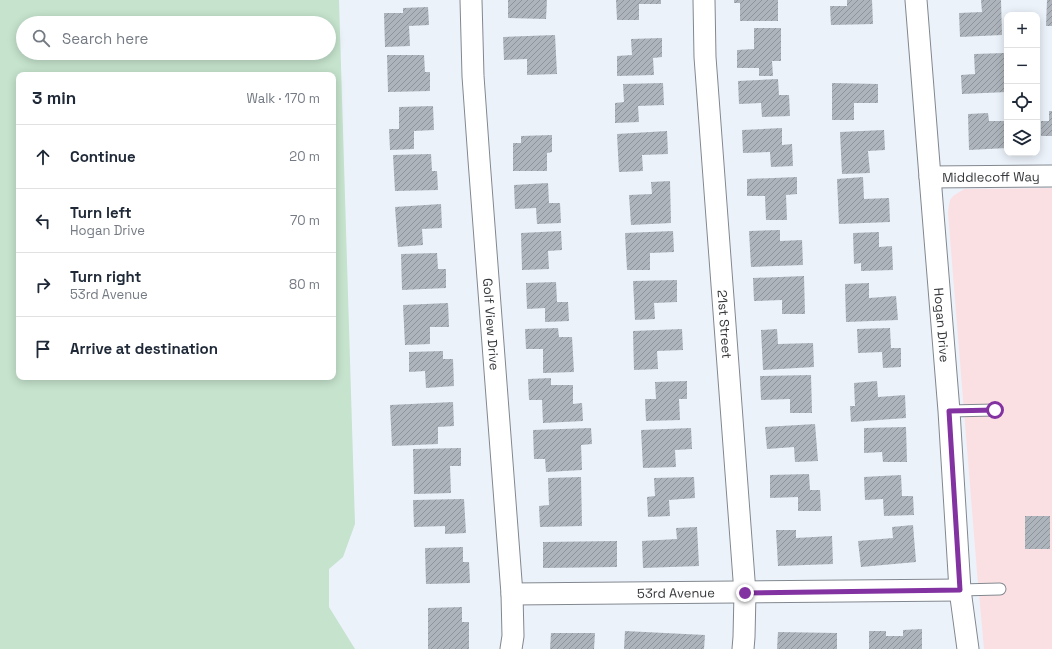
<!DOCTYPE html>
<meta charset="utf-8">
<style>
:root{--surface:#fff;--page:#f2f2f3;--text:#1f2937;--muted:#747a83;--line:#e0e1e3}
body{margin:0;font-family:"Space Grotesk",sans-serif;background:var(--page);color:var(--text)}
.controls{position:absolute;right:12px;top:12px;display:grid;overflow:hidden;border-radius:8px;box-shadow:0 2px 10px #0003}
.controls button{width:36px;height:36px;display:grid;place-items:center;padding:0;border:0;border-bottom:1px solid var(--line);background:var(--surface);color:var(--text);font:20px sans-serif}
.stop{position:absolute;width:12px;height:12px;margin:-9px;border:3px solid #8332a1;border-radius:50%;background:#fff}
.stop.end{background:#8332a1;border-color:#fff;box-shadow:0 1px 4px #0008}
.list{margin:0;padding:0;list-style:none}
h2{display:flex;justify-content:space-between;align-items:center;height:52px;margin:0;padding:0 16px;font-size:17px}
h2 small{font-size:13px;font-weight:400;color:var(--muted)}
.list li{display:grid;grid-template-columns:26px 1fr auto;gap:12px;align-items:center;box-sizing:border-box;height:64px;padding:0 16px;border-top:1px solid var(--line)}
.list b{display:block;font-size:15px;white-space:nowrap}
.list p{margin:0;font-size:13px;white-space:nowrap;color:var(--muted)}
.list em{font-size:13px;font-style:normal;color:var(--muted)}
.icon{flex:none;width:22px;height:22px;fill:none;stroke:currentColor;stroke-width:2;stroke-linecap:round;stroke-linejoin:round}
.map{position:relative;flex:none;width:1052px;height:649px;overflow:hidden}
.search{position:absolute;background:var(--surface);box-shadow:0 2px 10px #0003;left:16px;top:16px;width:320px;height:44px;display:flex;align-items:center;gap:10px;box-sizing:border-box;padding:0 14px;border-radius:22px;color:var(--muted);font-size:15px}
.panel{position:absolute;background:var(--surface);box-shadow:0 2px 10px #0003;left:16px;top:72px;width:320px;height:308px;border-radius:8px}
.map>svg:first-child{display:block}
</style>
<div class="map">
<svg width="1052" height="649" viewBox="0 0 1052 649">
<defs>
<pattern id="building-hatch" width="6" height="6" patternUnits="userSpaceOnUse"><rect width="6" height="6" fill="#aeb4bb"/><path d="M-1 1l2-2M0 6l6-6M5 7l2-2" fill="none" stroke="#8e9399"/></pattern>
</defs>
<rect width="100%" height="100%" fill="#ecf2fa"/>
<!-- education -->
<polygon fill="#fbe0e3" points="1052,188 1052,649 984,649 977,572 948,213 949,205 950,200 953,196 964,189"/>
<!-- grass -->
<path fill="#c5e3cd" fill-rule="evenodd" d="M0,0H339L355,524L343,557L329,569V607L355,649H0ZM23,23H329V53H23ZM19,75H333V377H19Z"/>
<!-- building -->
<g fill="url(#building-hatch)">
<polygon points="508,0 547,0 546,19 508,18"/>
<polygon points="616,0 661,0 661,4 639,4 639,20 617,20"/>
<polygon points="734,0 778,0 778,21 740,21 740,3 734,3"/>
<polygon points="847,0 872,0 873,24 831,25 830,6 847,6"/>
<polygon points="981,0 1001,0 1002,35 960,37 959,13 982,12"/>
<polygon points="1047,0 1052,0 1052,26 1046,26"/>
<polygon points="428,7 429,25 409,26 410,46 385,47 384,13 403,13 403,8"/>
<polygon points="754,28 781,28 781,61 772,61 773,76 759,76 759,68 737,68 737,50 754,49"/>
<polygon points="555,35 557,74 527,75 527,59 504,60 503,37"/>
<polygon points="662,38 662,57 653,58 654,75 617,76 617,56 632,55 631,39"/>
<polygon points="1005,53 1007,92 962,94 961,75 975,74 974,54"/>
<polygon points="387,55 424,55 425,72 430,72 430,91 388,92"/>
<polygon points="778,79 779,95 789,95 790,116 762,117 761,103 739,104 738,81"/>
<polygon points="663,83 664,105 638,106 639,122 615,123 615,103 624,102 623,84"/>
<polygon points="832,83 878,84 878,103 854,103 854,120 832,120"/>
<polygon points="433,106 434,130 414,131 414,149 390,150 389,129 399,129 399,107"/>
<polygon points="1049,111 1052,111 1052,136 1041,136 1041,121 1049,121"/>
<polygon points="988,113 989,121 1007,121 1007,148 969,150 968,114"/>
<polygon points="782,128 782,145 792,144 793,166 771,167 770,152 743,153 742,130"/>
<polygon points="884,130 885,150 868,151 870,173 842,174 840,132"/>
<polygon points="667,131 668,154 642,155 643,171 619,172 617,134"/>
<polygon points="552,135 552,152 547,153 547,171 513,171 513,143 521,143 521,136"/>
<polygon points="431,154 432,171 437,171 438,190 395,191 393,155"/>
<polygon points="797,177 797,194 786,195 787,220 766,220 765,196 747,196 747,179"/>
<polygon points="863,177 864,199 889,198 890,222 839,224 837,179"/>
<polygon points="670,181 671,223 631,225 629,195 652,194 651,182"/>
<polygon points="548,183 549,203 560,203 561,223 537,224 536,208 515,209 514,185"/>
<polygon points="441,204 442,228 422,229 423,245 398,247 395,207"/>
<polygon points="780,230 780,241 802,240 803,265 751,267 749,231"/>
<polygon points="561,231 562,250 548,251 549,269 522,270 521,233"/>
<polygon points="673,231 674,252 650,253 650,270 627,270 625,233"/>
<polygon points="879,232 879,247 892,246 893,270 861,271 861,263 854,264 853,233"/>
<polygon points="437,253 438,269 446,269 446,288 402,290 401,254"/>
<polygon points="804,276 805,314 782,314 782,300 754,301 753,278"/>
<polygon points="677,280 677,302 654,303 655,319 635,320 633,281"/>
<polygon points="556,282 557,302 568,302 569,321 545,322 545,308 527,309 526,283"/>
<polygon points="869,283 869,298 896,296 898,320 846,322 845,284"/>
<polygon points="448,303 449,327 430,327 430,344 405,345 403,305"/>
<polygon points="558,328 559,337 572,337 574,372 543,373 543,349 526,349 525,329"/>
<polygon points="890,328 891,348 901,348 901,367 883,368 882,352 858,353 857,329"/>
<polygon points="682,329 683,350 657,351 658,369 634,370 633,331"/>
<polygon points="777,329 778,344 813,343 814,367 763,370 761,330"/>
<polygon points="443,351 443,359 453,359 454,386 426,388 425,371 409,372 409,352"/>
<polygon points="811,375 812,413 790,413 790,399 761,400 760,376"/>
<polygon points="551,378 551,385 573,385 573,404 582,403 583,421 543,423 542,400 529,400 528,379"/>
<polygon points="687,381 687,399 679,399 680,420 646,421 645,399 656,399 655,382"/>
<polygon points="877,381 878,397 905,395 906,418 851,422 850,406 855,406 854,383"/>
<polygon points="453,402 454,426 438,427 438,444 392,446 390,405"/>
<polygon points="815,424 818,461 795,462 794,447 767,449 765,427"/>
<polygon points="906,427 907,462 883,462 882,452 864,453 864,428"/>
<polygon points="591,428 592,444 581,445 582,470 546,472 545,459 534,459 533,430"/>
<polygon points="691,428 692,449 675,450 676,467 643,468 641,430"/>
<polygon points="461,448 461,466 450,466 451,493 414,494 413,449"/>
<polygon points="809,474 810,490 820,490 821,511 798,511 798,497 770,498 770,475"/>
<polygon points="901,475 902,496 913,496 914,515 884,516 883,499 865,500 864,477"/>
<polygon points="581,477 582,526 540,527 539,506 549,505 548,478"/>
<polygon points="694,477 695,498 669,500 670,516 648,517 647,497 655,496 654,478"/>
<polygon points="464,499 466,533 445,534 445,526 414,527 413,500"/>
<rect x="1025" y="516" width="25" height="33"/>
<polygon points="913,525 916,562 861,567 858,541 893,538 892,527"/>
<polygon points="697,527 699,566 643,568 642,541 677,539 676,528"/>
<polygon points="776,530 796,530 796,538 832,536 833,564 778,566"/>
<polygon points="617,541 617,567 543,568 543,542"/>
<polygon points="463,547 463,562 469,562 470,583 426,584 425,548"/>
<polygon points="462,607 462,622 469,622 469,649 428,649 428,608"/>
<polygon points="922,629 922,649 869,649 869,631 886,631 886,636 903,636 903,630"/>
<polygon points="625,631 705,635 704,649 624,649"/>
<polygon points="778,632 837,633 837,649 777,649"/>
<polygon points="551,633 595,633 594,649 550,649"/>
</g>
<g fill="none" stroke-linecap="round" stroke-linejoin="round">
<defs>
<g id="service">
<polyline points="949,411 995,410"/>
<polyline points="960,590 1000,589"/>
</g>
<g id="minor">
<path id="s1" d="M471,0L473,76L479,160L512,594L513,636L511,649"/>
<path id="s2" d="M704,0L705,57L745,593L744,637L743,649"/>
<path id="s3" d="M916,0L930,177L949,411L960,590L968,649"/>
<path id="s4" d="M930,177L1052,176"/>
<path id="s5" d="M512,594L960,590"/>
</g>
</defs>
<!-- service casing -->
<use href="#service" stroke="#82888f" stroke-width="13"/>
<!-- minor casing -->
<use href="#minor" stroke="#82888f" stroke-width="23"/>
<!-- service -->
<use href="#service" stroke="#fff" stroke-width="11"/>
<!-- minor -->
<use href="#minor" stroke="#fff" stroke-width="21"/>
</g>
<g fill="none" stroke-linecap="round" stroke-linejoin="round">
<!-- route -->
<polyline stroke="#8332a1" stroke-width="5" points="745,593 960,590 949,411 995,410"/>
</g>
<g text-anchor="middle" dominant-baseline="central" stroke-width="4" stroke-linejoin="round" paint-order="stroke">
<!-- street labels -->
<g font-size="13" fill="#35373a" stroke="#ecf2fa">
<text stroke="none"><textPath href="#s4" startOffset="61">Middlecoff Way</textPath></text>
<text stroke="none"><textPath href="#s1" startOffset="325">Golf View Drive</textPath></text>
<text stroke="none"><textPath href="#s2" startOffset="325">21st Street</textPath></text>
<text stroke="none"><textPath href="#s3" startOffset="326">Hogan Drive</textPath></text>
<text stroke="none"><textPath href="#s5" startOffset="164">53rd Avenue</textPath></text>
</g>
</g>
</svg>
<div class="controls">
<button>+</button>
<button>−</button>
<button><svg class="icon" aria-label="locate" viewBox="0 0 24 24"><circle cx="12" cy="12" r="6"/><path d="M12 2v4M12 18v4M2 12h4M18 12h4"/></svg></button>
<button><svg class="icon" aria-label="layers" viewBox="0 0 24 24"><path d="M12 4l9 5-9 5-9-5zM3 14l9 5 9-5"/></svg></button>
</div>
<div class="stop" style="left:995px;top:410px"></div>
<div class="stop end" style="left:745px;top:593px"></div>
<div class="search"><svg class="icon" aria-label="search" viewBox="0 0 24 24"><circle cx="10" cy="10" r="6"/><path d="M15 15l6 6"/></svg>Search here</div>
<section class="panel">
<h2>3 min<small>Walk · 170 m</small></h2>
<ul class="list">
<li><svg class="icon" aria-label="ahead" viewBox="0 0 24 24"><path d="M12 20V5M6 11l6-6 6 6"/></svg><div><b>Continue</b></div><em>20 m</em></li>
<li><svg class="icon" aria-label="left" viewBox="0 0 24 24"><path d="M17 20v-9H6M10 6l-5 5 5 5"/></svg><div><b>Turn left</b><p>Hogan Drive</p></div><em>70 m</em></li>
<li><svg class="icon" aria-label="right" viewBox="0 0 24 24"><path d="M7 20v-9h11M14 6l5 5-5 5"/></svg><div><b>Turn right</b><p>53rd Avenue</p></div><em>80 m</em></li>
<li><svg class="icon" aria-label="arrive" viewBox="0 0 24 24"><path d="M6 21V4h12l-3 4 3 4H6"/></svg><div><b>Arrive at destination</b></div></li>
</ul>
</section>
</div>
